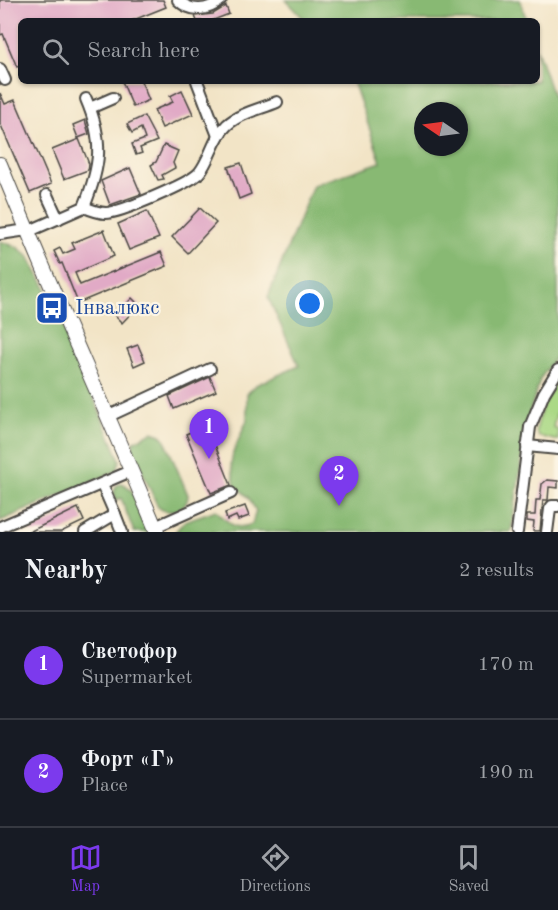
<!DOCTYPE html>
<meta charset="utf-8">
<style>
:root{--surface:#171b24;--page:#20242c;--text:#f1f3f6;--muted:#9ea1a6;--line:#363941;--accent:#7c3aed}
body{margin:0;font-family:"Old Standard TT",serif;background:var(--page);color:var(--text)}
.compass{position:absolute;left:414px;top:102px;width:54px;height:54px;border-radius:50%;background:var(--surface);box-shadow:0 2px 4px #0004;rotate:283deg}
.you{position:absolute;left:310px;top:304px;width:21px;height:21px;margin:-15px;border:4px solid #fff;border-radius:50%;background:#1a73e8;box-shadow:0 0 0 9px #1a73e833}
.badge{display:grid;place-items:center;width:39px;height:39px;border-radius:50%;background:var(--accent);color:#fff;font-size:20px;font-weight:700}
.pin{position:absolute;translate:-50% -50px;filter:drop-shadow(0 2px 3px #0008)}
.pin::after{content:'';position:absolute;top:32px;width:21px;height:18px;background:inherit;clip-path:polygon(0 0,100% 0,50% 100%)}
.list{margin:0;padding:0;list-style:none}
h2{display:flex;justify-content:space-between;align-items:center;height:78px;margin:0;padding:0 24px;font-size:26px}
h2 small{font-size:20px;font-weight:400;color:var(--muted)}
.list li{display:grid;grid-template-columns:39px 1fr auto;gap:18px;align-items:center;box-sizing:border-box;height:108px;padding:0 24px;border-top:2px solid var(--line)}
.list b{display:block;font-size:22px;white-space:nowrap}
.list p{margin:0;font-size:20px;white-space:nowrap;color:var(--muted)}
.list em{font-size:20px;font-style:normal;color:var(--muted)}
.icon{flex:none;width:33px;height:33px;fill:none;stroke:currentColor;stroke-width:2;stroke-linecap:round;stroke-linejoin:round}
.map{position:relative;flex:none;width:558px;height:532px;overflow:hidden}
.search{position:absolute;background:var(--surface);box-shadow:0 2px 4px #0004;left:18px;right:18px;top:18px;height:66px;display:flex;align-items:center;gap:15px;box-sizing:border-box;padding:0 21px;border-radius:9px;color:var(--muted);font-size:22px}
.sheet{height:294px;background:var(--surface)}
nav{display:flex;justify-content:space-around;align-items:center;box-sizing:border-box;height:84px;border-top:2px solid var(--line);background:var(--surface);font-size:16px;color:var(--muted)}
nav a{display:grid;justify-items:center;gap:3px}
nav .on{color:var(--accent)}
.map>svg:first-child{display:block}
</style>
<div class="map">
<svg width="558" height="532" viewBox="0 0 558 532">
<rect width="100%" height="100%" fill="#fcf5e5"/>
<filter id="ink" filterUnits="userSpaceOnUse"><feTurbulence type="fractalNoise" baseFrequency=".0167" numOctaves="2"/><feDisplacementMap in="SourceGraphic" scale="12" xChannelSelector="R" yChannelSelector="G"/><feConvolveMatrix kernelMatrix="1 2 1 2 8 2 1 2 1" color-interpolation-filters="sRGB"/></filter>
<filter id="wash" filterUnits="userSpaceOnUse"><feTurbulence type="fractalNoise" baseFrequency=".008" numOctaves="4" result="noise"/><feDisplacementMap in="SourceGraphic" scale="24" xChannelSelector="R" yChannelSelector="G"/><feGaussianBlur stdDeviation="1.35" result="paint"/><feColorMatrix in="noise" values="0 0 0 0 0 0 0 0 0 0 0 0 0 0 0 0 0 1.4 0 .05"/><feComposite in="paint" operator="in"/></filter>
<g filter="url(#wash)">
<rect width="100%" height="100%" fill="#f2e4c6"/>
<!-- green -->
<polygon fill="#abd986" stroke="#6b8258" stroke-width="1.5" points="558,379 558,408 553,427 558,429 558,440 555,440 538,436 536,431 543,404"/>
<!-- forest -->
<g fill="#88b973" stroke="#5a724f" stroke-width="1.5" fill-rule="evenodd">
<polygon points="286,0 520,0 527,21 306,21"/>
<path d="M537,49L555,102L558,104V353L540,379L528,418L511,532H175L185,521L216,510C228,522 234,532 252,524L256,511L248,497L235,485L231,464L233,453L247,420V394L256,385L299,366L268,297L313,185L381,162L353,81H537ZM423,111H459V147H423Z"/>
<polygon points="0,241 17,247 28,256 46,288 46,298 52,313 61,321 120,460 117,470 112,473 0,521"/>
<path d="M152,432L161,435L164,438L188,495C188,510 169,516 158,507L133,450V442Z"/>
<path d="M122,483C137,490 143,517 150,532H134L121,498L116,500L114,493L116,486Z"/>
</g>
<g id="blocks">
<!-- building -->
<g fill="#e1aac6">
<polygon points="0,0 163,0 166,7 131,21 21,21 21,65 17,67 3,34 0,35"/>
<polygon points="226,6 229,14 211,21 197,21 195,16 213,14"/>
<polygon points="122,81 141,81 149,100 133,107"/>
<polygon points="182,90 193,114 162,128 154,110 173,102 170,96"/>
<polygon points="0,93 5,104 15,100 51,184 30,193 0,123"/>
<polygon points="144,116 157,141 140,148 142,153 136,155 132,144 145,139 141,128 132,133 127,124"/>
<polygon points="85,120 89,134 78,138 73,125"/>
<polygon points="79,139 89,164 88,170 64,179 52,150"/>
<polygon points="164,145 178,151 173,163 175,168 162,175 164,179 158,180 151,165 156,162"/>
<polygon points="241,163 251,194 239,199 228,167"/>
<polygon points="130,168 141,194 110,205 101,181"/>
<polygon points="200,208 216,223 188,253 172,237"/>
<polygon points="147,211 159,238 129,250 118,224"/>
<polygon points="104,230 114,256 75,273 80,285 161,252 167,266 78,303 62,263 60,264 54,251 60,248 63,254 75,249 72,243"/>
<polygon points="132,298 139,305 122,323 115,316"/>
<polygon points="138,345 145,361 134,366 127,349"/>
<polygon points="210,377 216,391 174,409 169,396"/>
<polygon points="207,425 231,485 211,493 186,434"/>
<polygon points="547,480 558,481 558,488 549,487 548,500 543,500 540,531 533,531 534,522 527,521 527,515 535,515 536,500 540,500 542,484"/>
<polygon points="245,506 249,516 238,520 236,516 227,520 225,513"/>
<polygon points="78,508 84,521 61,532 29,532"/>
</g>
</g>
</g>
<g filter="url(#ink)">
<use href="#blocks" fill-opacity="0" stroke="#494742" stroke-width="1.5"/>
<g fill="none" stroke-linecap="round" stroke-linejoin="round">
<defs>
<g id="minor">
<path d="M178,0C191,13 208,11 221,0"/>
<polyline points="0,69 5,80"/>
<polyline points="197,81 218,136"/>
<polyline points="90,108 113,98"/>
<polyline points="47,195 58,219"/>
<path d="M84,207C101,165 104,141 86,99"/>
<path d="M0,234L34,229L84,207C91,210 98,213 106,213C120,213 190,183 199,173C211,158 213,138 227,125C240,113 261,109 277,102"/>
<polyline points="109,416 210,369"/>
<polyline points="527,446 558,449"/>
<polyline points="115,514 122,532"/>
<polyline points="0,527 131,471"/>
<polyline points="155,527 231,493"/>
<polyline points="85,532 115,514 102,484"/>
<polyline points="517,532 530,427 544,393 558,370"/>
<polyline points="547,532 550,509 552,506 558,506"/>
</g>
<path id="major" d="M0,164C50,288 106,409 157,532"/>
</defs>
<!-- minor casing -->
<use href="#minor" stroke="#494742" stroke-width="14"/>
<!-- major casing -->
<use href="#major" stroke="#494742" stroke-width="16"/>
<!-- minor -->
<use href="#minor" stroke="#fff" stroke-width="10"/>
<!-- major -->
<use href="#major" stroke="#fff" stroke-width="14"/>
</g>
</g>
<!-- icons -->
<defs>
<symbol id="bus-square" viewBox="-11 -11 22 22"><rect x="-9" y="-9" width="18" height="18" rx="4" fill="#1a4fb4" stroke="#fcf5e5"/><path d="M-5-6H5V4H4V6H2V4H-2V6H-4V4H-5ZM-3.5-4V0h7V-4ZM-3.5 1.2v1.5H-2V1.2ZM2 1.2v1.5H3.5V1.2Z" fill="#fff"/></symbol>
</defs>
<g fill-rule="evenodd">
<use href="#bus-square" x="33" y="289" width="38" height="38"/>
</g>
<g text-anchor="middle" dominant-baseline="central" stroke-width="4.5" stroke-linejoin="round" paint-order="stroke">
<!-- transit labels -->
<g font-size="21" fill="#164399" stroke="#fcf5e5" text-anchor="start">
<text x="75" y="308">Інвалюкс</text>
</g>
</g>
</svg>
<svg class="compass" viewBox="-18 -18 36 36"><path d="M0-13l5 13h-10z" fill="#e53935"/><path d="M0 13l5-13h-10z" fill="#9ea1a6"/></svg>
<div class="you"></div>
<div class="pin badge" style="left:209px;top:459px">1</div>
<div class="pin badge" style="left:339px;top:506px">2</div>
<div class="search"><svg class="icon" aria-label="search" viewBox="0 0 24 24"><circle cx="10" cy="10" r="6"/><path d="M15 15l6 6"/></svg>Search here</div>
</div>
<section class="sheet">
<h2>Nearby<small>2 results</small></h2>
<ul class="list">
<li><span class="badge">1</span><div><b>Светофор</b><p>Supermarket</p></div><em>170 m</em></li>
<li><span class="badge">2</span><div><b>Форт «Г»</b><p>Place</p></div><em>190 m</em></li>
</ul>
</section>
<nav>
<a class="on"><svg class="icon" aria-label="map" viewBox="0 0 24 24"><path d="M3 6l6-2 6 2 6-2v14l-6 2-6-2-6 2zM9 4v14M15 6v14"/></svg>Map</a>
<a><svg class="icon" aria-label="directions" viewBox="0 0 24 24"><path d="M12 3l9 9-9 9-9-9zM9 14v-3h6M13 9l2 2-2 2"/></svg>Directions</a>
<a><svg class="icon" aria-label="saved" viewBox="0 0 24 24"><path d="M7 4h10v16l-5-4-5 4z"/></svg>Saved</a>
</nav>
